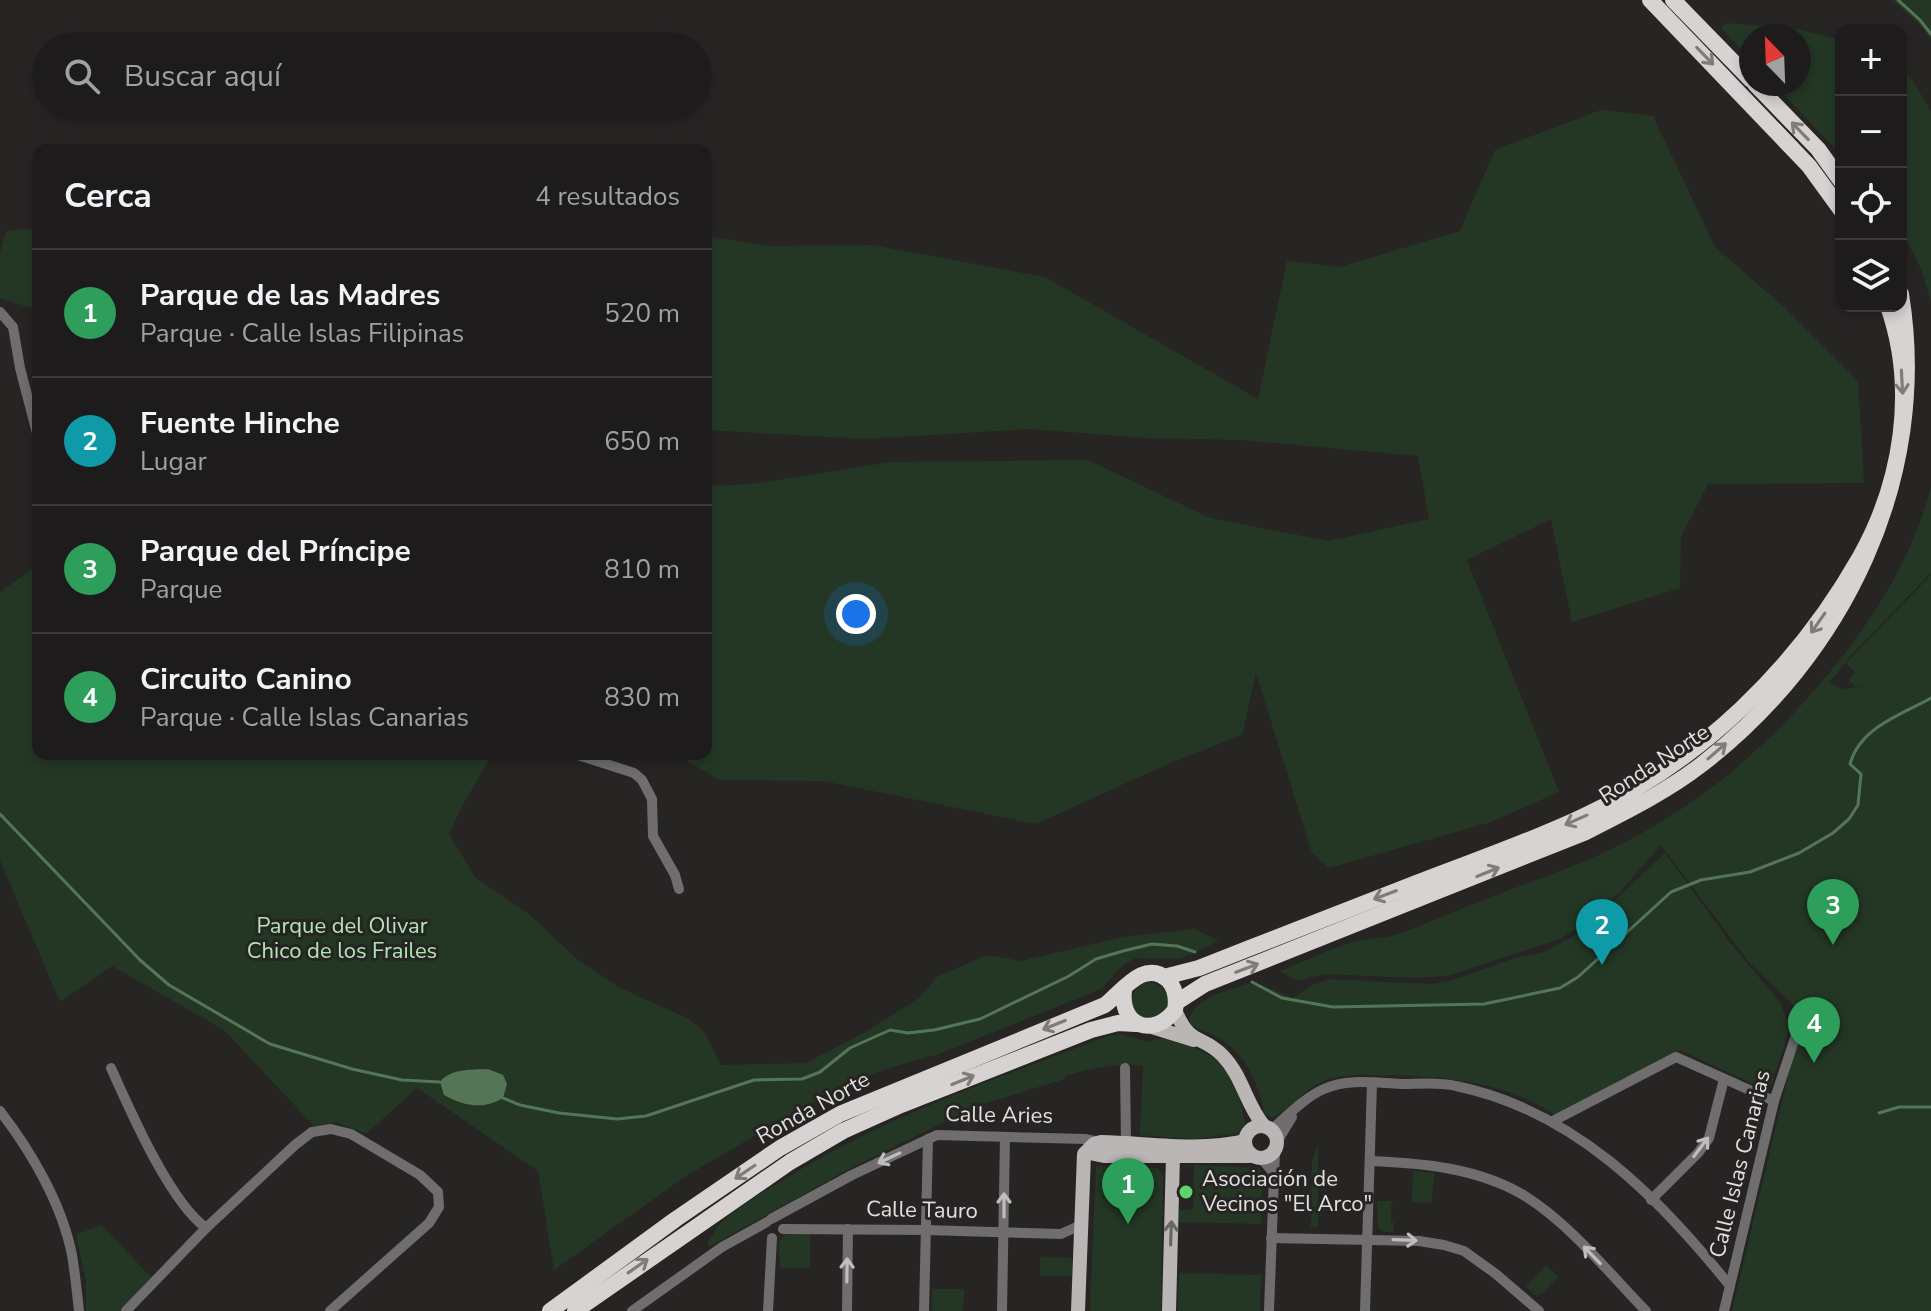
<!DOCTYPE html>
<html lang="es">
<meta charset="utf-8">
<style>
:root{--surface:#1d1b1b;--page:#2a2828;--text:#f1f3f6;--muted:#a0a1a3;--line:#3b393a;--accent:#2563eb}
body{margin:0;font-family:"Nunito Sans",sans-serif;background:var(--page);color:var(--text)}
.controls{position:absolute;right:24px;top:24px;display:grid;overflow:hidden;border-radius:16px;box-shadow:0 4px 12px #0003}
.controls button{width:72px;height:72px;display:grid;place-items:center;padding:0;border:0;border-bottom:2px solid var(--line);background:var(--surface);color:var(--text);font:40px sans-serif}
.compass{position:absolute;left:1739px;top:24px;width:72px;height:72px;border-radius:50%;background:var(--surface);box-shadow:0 4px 12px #0003;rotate:337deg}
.you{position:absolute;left:856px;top:614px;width:28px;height:28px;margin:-20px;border:6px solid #fff;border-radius:50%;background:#1a73e8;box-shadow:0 0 0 12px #1a73e833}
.badge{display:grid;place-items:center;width:52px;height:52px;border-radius:50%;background:var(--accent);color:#fff;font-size:26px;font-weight:700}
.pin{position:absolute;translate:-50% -66px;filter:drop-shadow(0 2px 4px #0008)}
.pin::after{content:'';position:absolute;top:42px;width:28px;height:24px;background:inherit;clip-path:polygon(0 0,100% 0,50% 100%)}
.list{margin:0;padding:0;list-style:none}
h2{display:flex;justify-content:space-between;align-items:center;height:104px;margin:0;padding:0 32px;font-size:34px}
h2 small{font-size:26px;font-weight:400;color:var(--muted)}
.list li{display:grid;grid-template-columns:52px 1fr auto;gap:24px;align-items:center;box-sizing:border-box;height:128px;padding:0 32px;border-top:2px solid var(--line)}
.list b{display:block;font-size:30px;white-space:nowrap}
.list p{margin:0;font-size:26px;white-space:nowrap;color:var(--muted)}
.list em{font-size:26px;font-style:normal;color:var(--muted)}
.icon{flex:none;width:44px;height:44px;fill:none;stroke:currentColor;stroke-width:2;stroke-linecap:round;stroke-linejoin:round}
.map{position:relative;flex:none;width:1931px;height:1311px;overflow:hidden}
.search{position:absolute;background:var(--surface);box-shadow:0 4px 12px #0003;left:32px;top:32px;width:680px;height:88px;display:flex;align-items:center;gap:20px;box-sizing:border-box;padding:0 28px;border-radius:44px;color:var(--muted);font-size:30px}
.panel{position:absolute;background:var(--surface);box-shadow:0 4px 12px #0003;left:32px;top:144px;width:680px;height:616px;border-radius:16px}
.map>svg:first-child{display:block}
</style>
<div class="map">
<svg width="1931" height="1311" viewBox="0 0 1931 1311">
<rect width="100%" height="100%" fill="#272424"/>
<!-- green -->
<g fill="#243725">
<polygon points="1893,0 1931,0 1931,40 1922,27"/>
<polygon points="1726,23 1794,28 1841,40 1841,155 1774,84 1799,84 1799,36 1751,36 1751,60 1721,28"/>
<polygon points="1901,66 1914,82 1931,112 1931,302 1922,271 1901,228"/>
<polygon points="1601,110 1653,116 1715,247 1783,306 1858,381 1864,483 1708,484 1681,537 1680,588 1572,622 1551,519 1467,560 1559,792 1488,823 1329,868 1312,853 1256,673 1242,735 1168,764 1036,824 823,781 720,780 675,754 706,754 706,486 752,484 891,462 1088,460 1210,518 1328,541 1429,519 1418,456 1242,440 1145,438 1031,429 865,439 706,430 706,236 768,246 872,245 1045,277 1258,399 1287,261 1340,267 1460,231 1495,150"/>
<polygon points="38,228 38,310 0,298 0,254 6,231"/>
<path d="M1931,488V573L1854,652L1830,682L1840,689L1864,686H1855L1849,680L1855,672L1846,663L1931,575V1311H1732L1797,1039L1814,1027L1817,1016L1808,1006H1794L1748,961L1661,845L1619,893L1579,927L1560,939L1447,976L1411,978L1323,974L1298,981L1280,971C1305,961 1329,949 1354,942C1367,938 1382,939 1395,935C1428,924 1459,909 1491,897C1538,879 1587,863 1631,839C1709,798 1774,740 1829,673C1876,616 1911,559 1931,488Z"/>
<polygon points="38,563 38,754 493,754 463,804 449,834 475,877 530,915 578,960 620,988 689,1019 704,1031 721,1065 806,1063 869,1030 919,998 938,976 988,955 1021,961 1123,937 1195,929 1219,941 1180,959 1136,958 1123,965 1101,989 939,1054 886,1069 837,1088 686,1176 554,1270 538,1171 417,1088 366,1134 336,1122 314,1126 224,1030 112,966 60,1002 0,860 0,592 30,571"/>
<path d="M1665,853L1735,949L1780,1002L1790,1028L1771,1085L1762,1088L1680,1050L1557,1116C1508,1082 1444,1076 1387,1075C1366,1075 1345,1073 1326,1080C1304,1088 1292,1108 1272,1118L1265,1114C1257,1081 1247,1054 1216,1036C1206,1031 1195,1030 1189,1021C1193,996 1234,989 1254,982L1293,998L1312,985L1330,979L1429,984L1450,981L1515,958L1544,952L1582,931Z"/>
<circle cx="1150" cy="1001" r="18"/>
<path d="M1120,1034L1148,1042L1164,1038L1197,1049L1217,1059L1237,1085L1245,1124L1238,1133L1195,1139L1140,1135L1143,1066C1115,1063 1092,1068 1065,1076V1079L977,1106L849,1169L709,1247L707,1244C711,1238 715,1230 720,1224C735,1207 766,1191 785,1179C885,1116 998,1078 1108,1036Z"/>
<polygon points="1318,1145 1318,1227 1311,1227 1312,1160"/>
<polygon points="1194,1165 1258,1168 1262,1173 1261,1224 1179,1222 1179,1210 1193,1210"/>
<polygon points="1096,1166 1158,1168 1163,1176 1161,1311 1090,1311"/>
<polygon points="1413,1171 1435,1173 1431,1203 1412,1202"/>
<polygon points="1377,1201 1394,1201 1391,1204 1391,1221 1394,1223 1393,1232 1384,1232 1378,1228"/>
<polygon points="101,1225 151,1277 120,1311 86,1311 86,1281 76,1235"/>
<polygon points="789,1234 810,1234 810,1268 780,1268 779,1243 784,1235"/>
<polygon points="1040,1257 1072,1258 1072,1276 1040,1276"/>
<polygon points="1546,1265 1558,1277 1541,1294 1535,1295 1526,1286"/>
<polygon points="1179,1273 1261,1275 1260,1311 1178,1311"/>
<polygon points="932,1289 964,1289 963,1311 932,1311"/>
</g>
<!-- water -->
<path fill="#547656" d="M488,1069L503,1075L507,1084L503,1098C484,1110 463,1106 444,1095L440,1082C451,1068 471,1070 488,1069Z"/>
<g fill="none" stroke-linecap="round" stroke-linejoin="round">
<!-- stream -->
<g stroke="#547656" stroke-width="3">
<polyline points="1898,0 1920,20 1931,34"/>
<polyline points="0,814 140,960 169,985 270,1044 352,1069 402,1080 440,1082"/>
<path d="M1252,982L1282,998L1333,1007L1484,1004L1560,988L1578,977L1671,892L1701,880L1750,872L1799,853L1833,833L1849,819L1858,805L1861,774L1850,764C1860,727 1901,715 1931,698"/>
<polyline points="503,1098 520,1105 559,1113 617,1119 646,1116 754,1080 802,1079 820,1072 850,1048 890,1030 908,1033 934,1030 980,1019 1069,976 1096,959 1123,951 1152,944 1177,946 1195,952"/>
<polyline points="1879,1113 1899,1107 1931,1107"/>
</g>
<!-- minor -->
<g stroke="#6f6d6d" stroke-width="10">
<polyline points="0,312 13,327 20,368 38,437"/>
<polyline points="575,754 634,773 642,780 652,799 653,836 675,875 679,889"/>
<circle cx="1803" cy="1020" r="10"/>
<path d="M111,1068C130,1110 169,1201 206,1228"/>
<polyline points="1125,1068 1126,1143"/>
<path d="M0,1111C31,1151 62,1204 72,1255C75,1273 77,1292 79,1311"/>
<polyline points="1553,1121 1676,1057 1774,1101"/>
<path d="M1271,1130C1286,1117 1305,1097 1324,1089C1348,1078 1375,1083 1401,1084C1419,1084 1439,1082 1456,1086C1573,1110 1658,1196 1730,1286"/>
<polyline points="1277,1142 1292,1117"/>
<polyline points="1260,1157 1272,1171"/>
<path d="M1370,1161C1422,1163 1479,1168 1525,1196C1571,1225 1608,1272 1646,1311"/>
<polyline points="1651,1200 1698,1153 1709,1138 1724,1079"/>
<polyline points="771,1219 852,1175 937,1135 1085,1139 1099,1142"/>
<polyline points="783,1229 926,1230 1061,1234 1081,1225"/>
<polyline points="1271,1238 1419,1241 1444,1245 1464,1251 1496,1274 1539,1311"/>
<polyline points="126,1311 206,1228 295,1145 312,1132 331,1129 351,1134 420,1175 438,1192 439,1207 429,1223 330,1311"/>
<polyline points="632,1311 722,1247 767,1222"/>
<polyline points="768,1311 772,1238"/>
<polyline points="847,1311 848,1229"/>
<polyline points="924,1311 928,1139"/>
<polyline points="1002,1311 1005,1137"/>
<polyline points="1269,1311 1275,1150"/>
<polyline points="1365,1311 1372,1083"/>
<polyline points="1724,1311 1774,1101 1798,1029"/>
</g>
<!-- major -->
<g stroke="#bab6b6" stroke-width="14">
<path d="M1175,1010C1190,1047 1202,1034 1223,1056C1243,1077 1246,1105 1264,1126"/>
<polyline points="1152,1027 1194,1040"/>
<circle cx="1261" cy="1142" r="16"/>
<polyline points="1090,1148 1094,1154 1104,1156 1249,1156 1251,1154"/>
<path d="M1078,1311L1084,1154L1094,1144L1101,1142C1149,1143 1198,1152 1245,1141"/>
<polyline points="1169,1311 1173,1156"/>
</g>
<!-- highway -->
<g stroke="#d8d3d3" stroke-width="16">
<polyline points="1650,0 1809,166 1841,210"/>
<polyline points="1673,0 1751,80"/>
<polyline points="1755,84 1818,149 1841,181"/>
<path d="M1164,977L1199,968C1272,939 1345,911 1419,882C1473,861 1529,842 1582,817C1700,762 1796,670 1860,557C1902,482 1917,389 1888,306"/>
<path d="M1177,1002L1205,984L1586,832C1625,812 1666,792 1701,765C1843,656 1931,479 1901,294"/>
<path d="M550,1311L676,1219L780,1148L840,1114L1105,1005C1122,992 1144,958 1168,980C1176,989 1177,999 1175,1010C1154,1038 1120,1027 1124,991"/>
<polyline points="575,1311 790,1162 843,1131 901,1105 1091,1030 1118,1023 1136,1024"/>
</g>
</g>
<!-- one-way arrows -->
<defs><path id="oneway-shaft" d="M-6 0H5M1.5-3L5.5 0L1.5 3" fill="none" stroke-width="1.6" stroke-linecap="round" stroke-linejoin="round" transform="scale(2)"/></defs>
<g stroke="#807c7c">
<use href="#oneway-shaft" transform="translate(1705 56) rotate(46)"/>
<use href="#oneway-shaft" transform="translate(1800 131) rotate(-134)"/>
<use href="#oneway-shaft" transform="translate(1902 382) rotate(87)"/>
<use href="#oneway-shaft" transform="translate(1818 623) rotate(125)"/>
<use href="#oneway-shaft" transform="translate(1717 751) rotate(-41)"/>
<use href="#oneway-shaft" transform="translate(1576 820) rotate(156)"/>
<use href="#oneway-shaft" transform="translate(1488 872) rotate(-22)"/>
<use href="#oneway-shaft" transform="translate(1385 895) rotate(159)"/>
<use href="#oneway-shaft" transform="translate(1247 968) rotate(-21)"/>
<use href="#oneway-shaft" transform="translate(1054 1025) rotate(158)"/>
<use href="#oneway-shaft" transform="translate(963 1080) rotate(-22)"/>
<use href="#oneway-shaft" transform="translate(745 1172) rotate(146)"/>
<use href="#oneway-shaft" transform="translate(638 1266) rotate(-35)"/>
</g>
<g stroke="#c0bdbd">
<use href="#oneway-shaft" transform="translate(1701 1147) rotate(-53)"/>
<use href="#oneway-shaft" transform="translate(889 1158) rotate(155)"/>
<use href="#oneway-shaft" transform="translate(1004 1205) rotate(-90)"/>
<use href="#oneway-shaft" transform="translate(1405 1240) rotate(2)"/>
<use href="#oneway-shaft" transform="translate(1592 1255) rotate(-134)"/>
<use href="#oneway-shaft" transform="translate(847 1270) rotate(-89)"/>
</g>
<use stroke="#696666" href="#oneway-shaft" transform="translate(1171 1233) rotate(-88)"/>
<!-- markers -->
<circle fill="#5dd56c" stroke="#272424" stroke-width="3" cx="1186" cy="1192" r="8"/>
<g text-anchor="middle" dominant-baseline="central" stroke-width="6" stroke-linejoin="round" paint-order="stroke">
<!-- street labels -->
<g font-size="22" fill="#e2dfdf" stroke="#272424">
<text transform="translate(1654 764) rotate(-33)">Ronda Norte</text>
<text transform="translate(813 1108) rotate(-29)">Ronda Norte</text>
<text transform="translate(999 1115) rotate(1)">Calle Aries</text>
<text transform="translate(1740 1164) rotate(-76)">Calle Islas Canarias</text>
<text transform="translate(922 1210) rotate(1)">Calle Tauro</text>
</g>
<!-- park labels -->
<g font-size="22" fill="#aee7b1" stroke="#272424">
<text x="342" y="926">Parque del Olivar<tspan x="342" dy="25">Chico de los Frailes</tspan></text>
</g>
<!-- poi labels -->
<g font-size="22" fill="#e2dfdf" stroke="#272424" text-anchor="start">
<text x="1202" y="1179">Asociación de<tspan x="1202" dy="25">Vecinos "El Arco"</tspan></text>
</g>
</g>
</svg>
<div class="controls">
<button>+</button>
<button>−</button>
<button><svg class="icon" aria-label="locate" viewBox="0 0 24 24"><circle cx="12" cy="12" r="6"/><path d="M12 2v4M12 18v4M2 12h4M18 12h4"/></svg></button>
<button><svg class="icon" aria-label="layers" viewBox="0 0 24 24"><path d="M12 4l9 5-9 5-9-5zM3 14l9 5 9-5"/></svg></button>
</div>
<svg class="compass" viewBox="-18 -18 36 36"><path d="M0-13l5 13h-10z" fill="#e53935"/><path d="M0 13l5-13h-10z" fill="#a0a1a3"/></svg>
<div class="you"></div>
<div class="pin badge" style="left:1128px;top:1224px;background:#2e9e5b">1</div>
<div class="pin badge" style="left:1602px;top:965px;background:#0f9aa8">2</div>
<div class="pin badge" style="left:1833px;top:945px;background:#2e9e5b">3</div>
<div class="pin badge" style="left:1814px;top:1063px;background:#2e9e5b">4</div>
<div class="search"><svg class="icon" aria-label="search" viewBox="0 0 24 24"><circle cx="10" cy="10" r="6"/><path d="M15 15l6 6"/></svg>Buscar aquí</div>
<section class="panel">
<h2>Cerca<small>4 resultados</small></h2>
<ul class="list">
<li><span class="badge" style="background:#2e9e5b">1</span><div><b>Parque de las Madres</b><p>Parque · Calle Islas Filipinas</p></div><em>520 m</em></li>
<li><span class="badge" style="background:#0f9aa8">2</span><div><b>Fuente Hinche</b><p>Lugar</p></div><em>650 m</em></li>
<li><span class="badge" style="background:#2e9e5b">3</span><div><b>Parque del Príncipe</b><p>Parque</p></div><em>810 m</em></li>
<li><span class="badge" style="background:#2e9e5b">4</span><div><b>Circuito Canino</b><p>Parque · Calle Islas Canarias</p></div><em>830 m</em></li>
</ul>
</section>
</div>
